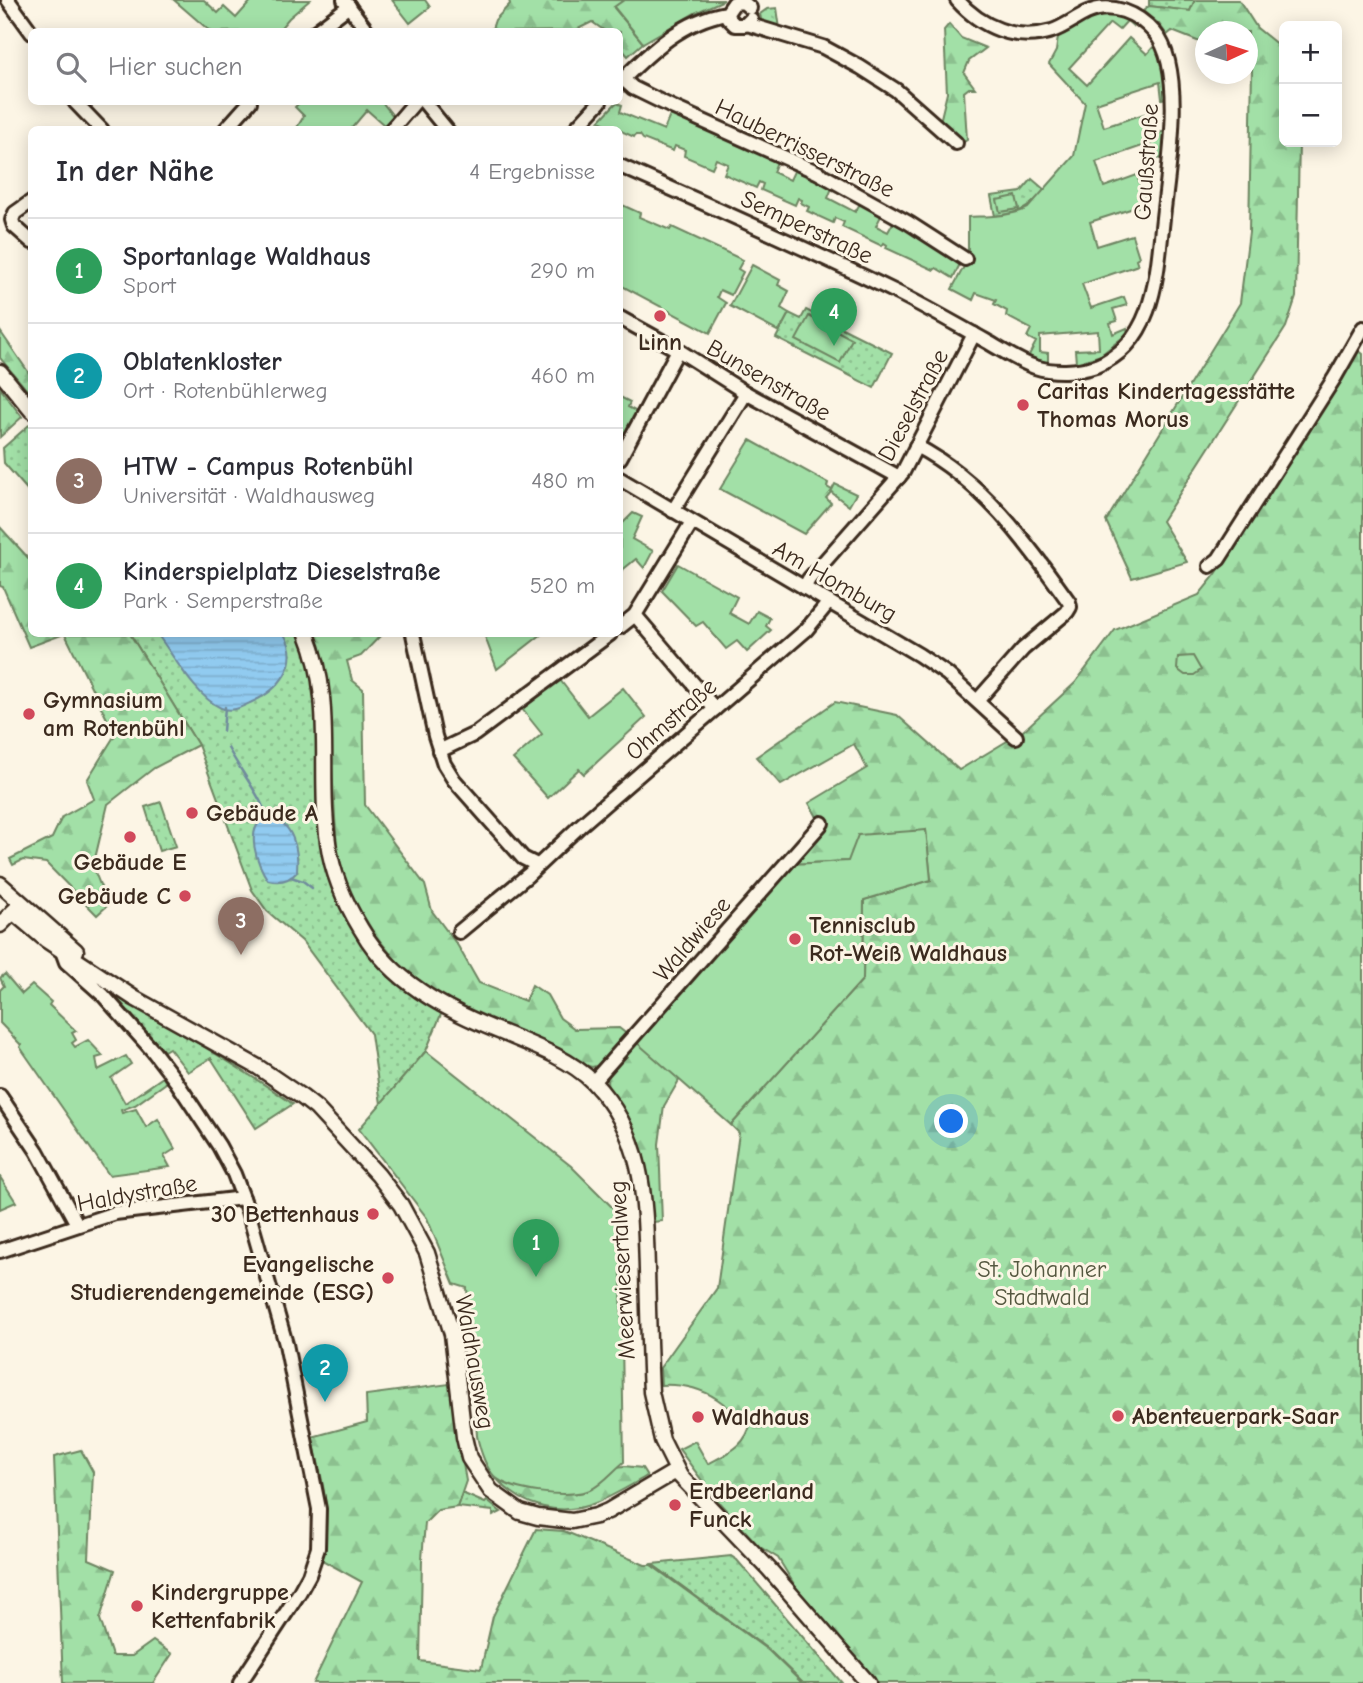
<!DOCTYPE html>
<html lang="de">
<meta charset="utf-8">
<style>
:root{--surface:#fff;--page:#f7f7f7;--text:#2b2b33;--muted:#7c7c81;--line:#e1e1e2;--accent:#0b8043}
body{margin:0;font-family:"Comic Neue",sans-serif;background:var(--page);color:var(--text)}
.controls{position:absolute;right:21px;top:21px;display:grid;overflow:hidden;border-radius:10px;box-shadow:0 4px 18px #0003}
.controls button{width:63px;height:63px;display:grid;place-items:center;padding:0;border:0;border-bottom:2px solid var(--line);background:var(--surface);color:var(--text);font:35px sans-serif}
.compass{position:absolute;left:1195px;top:21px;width:63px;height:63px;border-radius:50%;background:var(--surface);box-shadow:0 4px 18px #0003;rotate:86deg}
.you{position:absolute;left:952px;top:1122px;width:24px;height:24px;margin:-18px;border:5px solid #fff;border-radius:50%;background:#1a73e8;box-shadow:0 0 0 10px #1a73e833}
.badge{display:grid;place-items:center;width:46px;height:46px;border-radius:50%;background:var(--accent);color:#fff;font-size:23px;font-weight:700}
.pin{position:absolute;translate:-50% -58px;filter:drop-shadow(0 2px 4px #0008)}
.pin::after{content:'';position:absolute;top:37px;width:24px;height:21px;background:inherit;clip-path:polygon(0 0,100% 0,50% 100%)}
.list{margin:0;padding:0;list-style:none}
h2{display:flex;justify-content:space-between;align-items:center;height:91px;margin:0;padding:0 28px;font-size:30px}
h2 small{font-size:23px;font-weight:400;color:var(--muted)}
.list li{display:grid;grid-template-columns:46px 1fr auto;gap:21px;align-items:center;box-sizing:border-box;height:105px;padding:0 28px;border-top:2px solid var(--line)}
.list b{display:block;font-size:26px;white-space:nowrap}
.list p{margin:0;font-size:23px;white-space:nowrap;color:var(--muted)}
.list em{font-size:23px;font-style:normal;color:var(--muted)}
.icon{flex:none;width:38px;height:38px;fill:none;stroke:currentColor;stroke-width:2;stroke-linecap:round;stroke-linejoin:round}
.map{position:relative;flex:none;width:1363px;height:1683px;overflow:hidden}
.search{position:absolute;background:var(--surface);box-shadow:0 4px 18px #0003;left:28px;top:28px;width:595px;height:77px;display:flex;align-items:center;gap:18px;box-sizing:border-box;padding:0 24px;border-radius:10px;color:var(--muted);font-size:26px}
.panel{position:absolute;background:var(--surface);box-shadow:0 4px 18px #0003;left:28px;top:126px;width:595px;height:511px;border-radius:10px}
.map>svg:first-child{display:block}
</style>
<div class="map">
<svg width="1363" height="1683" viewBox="0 0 1363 1683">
<defs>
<pattern id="grass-dots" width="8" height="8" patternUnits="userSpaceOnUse" patternTransform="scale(1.75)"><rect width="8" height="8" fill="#a2e0a7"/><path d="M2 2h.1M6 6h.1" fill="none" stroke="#8cc08f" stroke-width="1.8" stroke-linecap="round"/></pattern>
<pattern id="forest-firs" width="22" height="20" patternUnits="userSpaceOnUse" patternTransform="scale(1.75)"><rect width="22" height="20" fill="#a2e0a7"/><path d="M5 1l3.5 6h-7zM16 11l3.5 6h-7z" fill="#8cc08f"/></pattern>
<pattern id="water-rules" width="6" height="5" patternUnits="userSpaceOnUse" patternTransform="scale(1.75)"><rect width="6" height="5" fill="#91cbf0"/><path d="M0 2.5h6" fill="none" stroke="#7eaecd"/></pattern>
</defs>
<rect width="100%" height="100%" fill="#fcf5e5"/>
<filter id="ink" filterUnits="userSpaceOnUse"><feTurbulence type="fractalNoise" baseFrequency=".0143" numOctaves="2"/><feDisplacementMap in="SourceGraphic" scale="14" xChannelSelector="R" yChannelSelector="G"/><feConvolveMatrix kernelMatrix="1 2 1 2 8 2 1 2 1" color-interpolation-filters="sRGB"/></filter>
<g filter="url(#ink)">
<!-- grass -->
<g fill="url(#grass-dots)" stroke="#6e8562" stroke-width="2">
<polygon points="1149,0 1195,0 1190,11 1149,6"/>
<polygon points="777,8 780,29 762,24 760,14 767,9"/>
<path d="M1032,179L1045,190C1027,211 1021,212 995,216L991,196L1021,192Z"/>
<polygon points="806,310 892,353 874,388 776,338 789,313 801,319"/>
<polygon points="29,425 32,428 31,494 4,463 3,448"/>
<polygon points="130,634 302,634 313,676 317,707 321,830 350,923 442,1012 426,1051 381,1104 371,1034 302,941 267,911 252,890 198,745"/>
<polygon points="161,802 176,846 159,851 145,807"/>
<path d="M113,991C173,1029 235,1063 293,1104L256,1128L211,1058L188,1072L169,1048L164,1051L112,993Z"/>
<polygon points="462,1493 485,1503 487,1501 501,1512 493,1516 493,1511 457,1507"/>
<polygon points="731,1556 737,1560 842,1683 803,1683 769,1650 652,1564"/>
</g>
<!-- forest -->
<g fill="url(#forest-firs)" stroke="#6e8562" stroke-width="2">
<polygon points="509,0 624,0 614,8 643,43 628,56 620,47 620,32 605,31 592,22 574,31 491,32 495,20 510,4"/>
<polygon points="1195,0 1239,0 1257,28 1284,50 1284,142 1299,142 1296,297 1286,327 1162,521 1187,562 1132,578 1106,521 1240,303 1249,232 1252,67 1248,64 1248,32 1206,32 1205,44 1172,31 1167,35 1159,24 1143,11 1149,6 1190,11"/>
<polygon points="949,24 961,38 986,48 969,61 964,73 975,88 969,88 964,92 967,140 962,143 940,122 947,93 944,30"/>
<polygon points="0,331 31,376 31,395 0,358"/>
<path d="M1358,350L1363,354V1683H878L800,1594L778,1558L760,1547L714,1497L679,1449L695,1441L708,1464C728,1453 747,1446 751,1421C737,1416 729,1407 717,1399C700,1388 681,1384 661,1385L660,1368L717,1288L739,1133L731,1125L863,979L864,900L931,880L926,830L848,861L792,864L824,829L809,803L867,768L854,744L781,785L756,757L835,702L897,715L959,770L1022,732L1075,683L1115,630L1199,595L1216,574Z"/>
<polygon points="0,388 22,417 0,437"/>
<polygon points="0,527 31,561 32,634 64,634 29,647 3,587 0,586"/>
<polygon points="65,634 130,634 198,745 154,768 108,804 93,867 108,905 97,915 46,863 23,860 13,865 10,859 52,838 62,817 94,799 87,780 115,735"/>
<path d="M314,634H382L361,656L347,661L352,680L363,689L365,805L425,885L432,911L458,946L479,983L525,1001L532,985L547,995L560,1018L575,1029L619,1028L681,1077L664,1106L659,1144L662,1221L653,1222C651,1190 648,1159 634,1130C627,1115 614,1102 608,1087C605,1079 610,1074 614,1067L600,1065L592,1067L584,1065L554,1046L447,1001L404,970L375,935L349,892L337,851L330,733Z"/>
<path d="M449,1384L466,1481L457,1507L438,1510L425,1523L422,1559L420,1661L481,1669L493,1616L536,1529L564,1531L645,1565H651L769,1651L802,1683H313L362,1582L322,1560C332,1515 323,1481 312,1437L367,1422L366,1395Z"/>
<polygon points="81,1450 93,1472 89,1559 115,1570 100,1619 112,1656 132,1656 153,1641 172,1654 153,1683 63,1683 54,1457"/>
<path d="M624,1466L642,1468L647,1476C631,1485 615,1495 598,1502C561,1518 521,1507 495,1477L512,1481Z"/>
</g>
<!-- garden -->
<g fill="#a2e0a7" stroke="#6e8562" stroke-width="2">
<polygon points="174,0 204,0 218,13 224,7 236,18 252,0 310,0 289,18 278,31 211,32"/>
<polygon points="392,0 425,0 430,7 410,23"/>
<polygon points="624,0 724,0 695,13 643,43 614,7"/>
<path d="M1104,14L1116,15L1135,21L1133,26L1127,21L1119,30L1110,23L1069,68L1087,85L1129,38L1147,54L1156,44L1165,77L1166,98L1162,99L1160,82L1096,103L1104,127L1144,114L1151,135L1166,131L1163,158L1157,159L1151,143L1096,162L1104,187L1137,175L1146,204L1090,222L1097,246L1132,235L1139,257L1136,259L1138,265L1082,284L1091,308L1124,297L1127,305L1113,309L1117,321L1110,323L1113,334L1127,328L1128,333L1101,355L1076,363L1075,350L1099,349L1098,331L1040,336V352L1048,353V363L1028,357L1036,342L1027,337L1031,329L1006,316L1007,311L994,304L996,300L976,293L973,300L952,289L968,259V217C988,216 1010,217 1028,208L1074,156L1085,103L1049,64L1056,51L1058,37L1090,18Z"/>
<polygon points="300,102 382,102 393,116 384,125 367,110 351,129 296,129 304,116 295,107"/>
<polygon points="616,103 622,105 620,112 664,130 671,113 778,159 773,172 790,180 795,169 832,188 828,198 855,212 861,202 882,214 876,226 888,232 894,221 961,262 953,278 936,268 934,270 886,248 887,245 884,243 882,246 842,227 844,222 835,218 833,223 807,211 809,207 801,203 802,200 798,198 795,205 761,190 763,184 759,182 756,188 724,174 728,164 716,159 712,168 684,156 685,150 675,146 673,151 643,139 640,135 635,135 634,137 599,121"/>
<polygon points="1016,196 1019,209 1000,212 997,200"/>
<polygon points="620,204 640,213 639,217 670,230 672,227 743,260 738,269 743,272 731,295 720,290 717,297 726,303 710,333 620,285"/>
<polygon points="752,265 780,280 778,285 789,291 781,308 789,313 779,332 730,306"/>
<polygon points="809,316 852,339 840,363 796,340"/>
<polygon points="620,397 630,402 628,407 635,411 636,416 625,436 620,433"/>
<polygon points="750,440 828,483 827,487 832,490 835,484 856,494 849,506 831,492 826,498 831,503 804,534 720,489"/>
<polygon points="633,513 642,517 632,539 653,551 644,568 636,559 620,572 620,526"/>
<polygon points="678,564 737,597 729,613 749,624 757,611 770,618 766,626 771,630 747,652 737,641 726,649 703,622 696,626 662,591"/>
<polygon points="484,634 542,634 497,669"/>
<polygon points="1193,656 1201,670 1194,675 1185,675 1177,669 1178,657"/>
<polygon points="560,680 588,716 623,688 646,717 584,774 579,769 548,798 513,759 542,734 522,709"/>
<polygon points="926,830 931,880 864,900 863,979 731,1125 635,1041 792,864 848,861 858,835"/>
<polygon points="5,974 22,994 32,985 51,1002 49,1005 76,1031 72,1033 76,1040 72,1043 75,1047 88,1040 103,1056 96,1058 98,1070 126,1056 131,1064 111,1078 125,1103 163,1077 166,1083 135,1105 121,1110 122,1113 136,1109 146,1127 158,1119 175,1149 164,1156 170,1167 109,1175 20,1047 21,1045 0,1023 0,990 4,986 0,978"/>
<path d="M426,1051L571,1166L620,1215L624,1462C614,1470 602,1485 590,1490C570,1499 509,1492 494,1476C484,1465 480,1450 477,1436L467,1288L454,1284L427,1218L359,1129Z"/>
<polygon points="0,1177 16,1202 0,1209"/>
</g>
<!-- water -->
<g fill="url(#water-rules)" stroke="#6f8b9c" stroke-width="2">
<path d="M157,634H284C302,663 279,690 252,702C242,707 232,713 221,708C196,697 174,656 157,634Z"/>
<path d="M267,817C293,820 299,850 297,872C289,881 280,883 268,880C257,865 243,827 267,817Z"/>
</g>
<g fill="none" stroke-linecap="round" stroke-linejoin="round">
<!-- stream -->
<g stroke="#6f8b9c" stroke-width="2.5">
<polyline points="223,731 225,707"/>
<path d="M228,748C241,772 259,793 268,819"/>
<polyline points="291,877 303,881 312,888"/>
</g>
<defs>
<g id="minor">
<polyline points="8,0 32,33"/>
<polyline points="344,0 368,32"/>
<polyline points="727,13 728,18 735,25 745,25 751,19"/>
<polyline points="747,24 823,47 860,67 896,90 956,143"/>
<polyline points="315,32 349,6"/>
<polyline points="623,79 633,88 674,108 817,172 909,223 965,259"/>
<path d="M620,82C650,52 683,20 727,13L734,3L743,2L750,8"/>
<polyline points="75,102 102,130"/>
<polyline points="424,102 447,130"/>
<polyline points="225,130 250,102"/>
<polyline points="391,130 415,102"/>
<polyline points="574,130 600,102"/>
<path d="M620,166C713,207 806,248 898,293C928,308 957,325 986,341C1002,350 1018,361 1035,367C1053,373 1078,372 1096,366C1156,343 1157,271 1163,218C1168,171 1186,69 1155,33C1138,13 1111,1 1086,13C1074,19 1064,27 1052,31C1015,42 981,27 957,0"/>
<polyline points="32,201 15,213 12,220 14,226 32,242"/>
<polyline points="620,318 678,350 746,393 899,477"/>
<path d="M916,446C983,481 1026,542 1069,602L1070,607L1067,612L1023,649L978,700"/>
<polyline points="620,458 678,350"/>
<polyline points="620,479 919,655 947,674 1016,737"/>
<polyline points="673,511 746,393"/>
<polyline points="1210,566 1219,559 1335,377 1363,328"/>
<polyline points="804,588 809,579 903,472 974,334"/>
<polyline points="635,615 715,709"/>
<polyline points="620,627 635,615 692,522"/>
<polyline points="413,634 435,736 444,764 454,780 523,858 537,865"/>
<polyline points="439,751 475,734 610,634"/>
<polyline points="459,932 528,875 581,825 806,630 829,602"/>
<polyline points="62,951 66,962 103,995 153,1051 176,1081 219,1146 234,1174 248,1211 286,1344 319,1509 318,1548 309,1575 299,1593 240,1683"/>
<polyline points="593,1082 822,823"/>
<polyline points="0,1096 37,1151 77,1224"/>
<polyline points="0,1251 115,1213 243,1198"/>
</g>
<g id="major">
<polyline points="0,372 32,411"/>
<path d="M307,634C336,703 316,782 330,854C336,884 351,914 368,940C401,988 453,1013 506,1034C535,1046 570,1059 593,1082C645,1136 645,1200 647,1270C648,1311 649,1351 651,1392L662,1440L680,1476L769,1569L868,1683"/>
<polyline points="0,884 76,951"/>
<polyline points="13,912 46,940 134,998 258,1067 302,1097 316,1108 378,1175 401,1205 427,1253 452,1334 464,1437 469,1458 491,1491 520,1512 538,1517 572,1521 596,1516 608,1511 676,1471"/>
<polyline points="0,925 18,907"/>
</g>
</defs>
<!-- minor casing -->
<use href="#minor" stroke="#3b2a1e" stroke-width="18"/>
<!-- major casing -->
<use href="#major" stroke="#3b2a1e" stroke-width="19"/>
<!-- minor -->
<use href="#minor" stroke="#fcf5e5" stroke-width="12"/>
<!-- major -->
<use href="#major" stroke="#fcf5e5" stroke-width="14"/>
</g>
</g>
<!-- markers -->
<g fill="#d1495b" stroke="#fcf5e5" stroke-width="2.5">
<circle cx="660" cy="316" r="7"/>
<circle cx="1023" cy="405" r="7"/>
<circle cx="29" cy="714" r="7"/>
<circle cx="192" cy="813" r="7"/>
<circle cx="130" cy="837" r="7"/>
<circle cx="185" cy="896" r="7"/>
<circle cx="795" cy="939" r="7"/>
<circle cx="373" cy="1214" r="7"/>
<circle cx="388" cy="1278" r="7"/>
<circle cx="1118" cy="1416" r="7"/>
<circle cx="698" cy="1417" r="7"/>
<circle cx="675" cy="1505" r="7"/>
<circle cx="137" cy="1606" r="7"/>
</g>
<g text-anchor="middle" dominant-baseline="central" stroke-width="6" stroke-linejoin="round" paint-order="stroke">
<!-- street labels -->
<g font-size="24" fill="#3b2a1e" stroke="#fcf5e5">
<text transform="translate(805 148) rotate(26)">Hauberrisserstraße</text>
<text transform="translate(1146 162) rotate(-86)">Gaußstraße</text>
<text transform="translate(807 227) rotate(25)">Semperstraße</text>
<text transform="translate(769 380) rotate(30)">Bunsenstraße</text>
<text transform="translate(913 405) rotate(-62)">Dieselstraße</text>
<text transform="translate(835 581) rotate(30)">Am Homburg</text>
<text transform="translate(671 719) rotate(-41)">Ohmstraße</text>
<text transform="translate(692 939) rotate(-49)">Waldwiese</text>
<text transform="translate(137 1193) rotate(-10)">Haldystraße</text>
<text transform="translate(622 1270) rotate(-93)">Meerwiesertalweg</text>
<text transform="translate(475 1362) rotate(80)">Waldhausweg</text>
</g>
<!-- poi labels -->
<g font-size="24" font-weight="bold" fill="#3b2a1e" stroke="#fcf5e5" text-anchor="start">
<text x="660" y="342" text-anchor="middle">Linn</text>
<text x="1037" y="391">Caritas Kindertagesstätte<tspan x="1037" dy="28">Thomas Morus</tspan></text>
<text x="43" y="700">Gymnasium<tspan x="43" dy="28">am Rotenbühl</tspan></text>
<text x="206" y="813">Gebäude A</text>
<text x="130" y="862" text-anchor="middle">Gebäude E</text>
<text x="171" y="896" text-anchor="end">Gebäude C</text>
<text x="809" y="925">Tennisclub<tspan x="809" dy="28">Rot-Weiß Waldhaus</tspan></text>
<text x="359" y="1214" text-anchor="end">30 Bettenhaus</text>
<text x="374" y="1264" text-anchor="end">Evangelische<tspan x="374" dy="28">Studierendengemeinde (ESG)</tspan></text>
<text x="1132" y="1416">Abenteuerpark-Saar</text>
<text x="712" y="1417">Waldhaus</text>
<text x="689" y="1491">Erdbeerland<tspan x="689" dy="28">Funck</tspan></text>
<text x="151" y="1592">Kindergruppe<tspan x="151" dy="28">Kettenfabrik</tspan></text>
</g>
<!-- park labels -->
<g font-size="24" fill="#555840" stroke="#fcf5e5">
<text x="1042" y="1269">St. Johanner<tspan x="1042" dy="28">Stadtwald</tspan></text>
</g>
</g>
</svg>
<div class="controls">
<button>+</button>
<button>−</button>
</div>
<svg class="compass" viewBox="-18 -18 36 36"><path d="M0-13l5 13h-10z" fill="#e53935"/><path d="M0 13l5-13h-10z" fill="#7c7c81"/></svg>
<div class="you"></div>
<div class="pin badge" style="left:536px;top:1277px;background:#2e9e5b">1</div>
<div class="pin badge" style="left:325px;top:1402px;background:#0f9aa8">2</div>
<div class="pin badge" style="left:241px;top:955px;background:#8d6e63">3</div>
<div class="pin badge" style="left:834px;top:346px;background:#2e9e5b">4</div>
<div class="search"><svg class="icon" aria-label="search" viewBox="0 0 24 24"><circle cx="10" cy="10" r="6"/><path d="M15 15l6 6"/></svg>Hier suchen</div>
<section class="panel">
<h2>In der Nähe<small>4 Ergebnisse</small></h2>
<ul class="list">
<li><span class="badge" style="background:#2e9e5b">1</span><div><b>Sportanlage Waldhaus</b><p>Sport</p></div><em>290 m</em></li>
<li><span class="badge" style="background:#0f9aa8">2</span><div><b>Oblatenkloster</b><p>Ort · Rotenbühlerweg</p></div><em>460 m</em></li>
<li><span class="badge" style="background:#8d6e63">3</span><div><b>HTW - Campus Rotenbühl</b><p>Universität · Waldhausweg</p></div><em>480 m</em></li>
<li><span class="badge" style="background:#2e9e5b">4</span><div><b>Kinderspielplatz Dieselstraße</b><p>Park · Semperstraße</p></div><em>520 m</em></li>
</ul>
</section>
</div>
